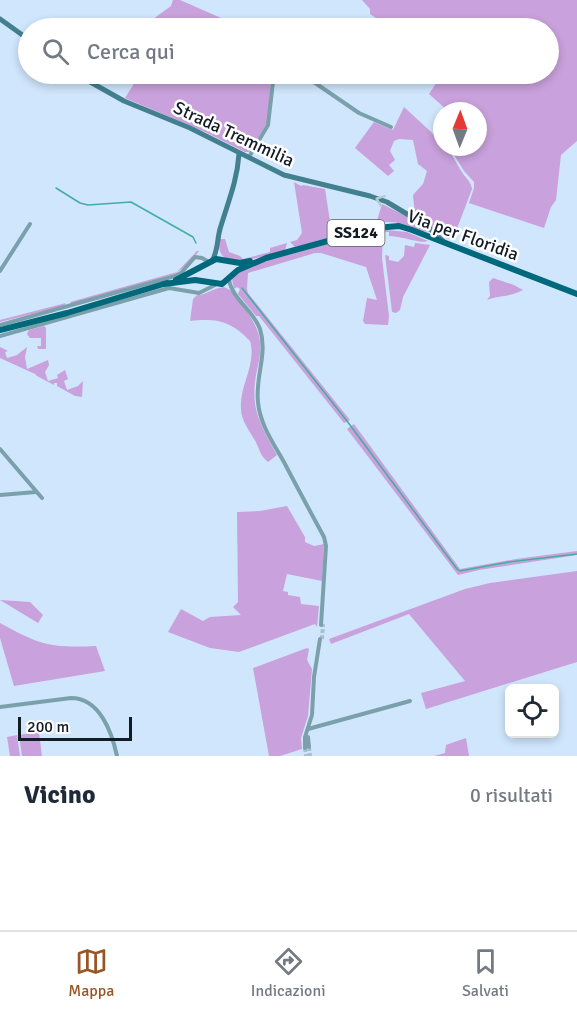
<!DOCTYPE html>
<html lang="it">
<style>
:root{--surface:#fff;--page:#f6f6f7;--text:#1f2937;--muted:#747a83;--line:#e0e1e3;--accent:#985525}
body{margin:0;font-family:Signika,sans-serif;background:var(--page);color:var(--text)}
.controls{position:absolute;right:18px;bottom:18px;display:grid;overflow:hidden;border-radius:9px;box-shadow:0 3px 9px #0003}
.controls button{width:54px;height:54px;display:grid;place-items:center;padding:0;border:0;border-bottom:2px solid var(--line);background:var(--surface);color:var(--text);font:30px sans-serif}
.compass{position:absolute;left:433px;top:102px;width:54px;height:54px;border-radius:50%;background:var(--surface);box-shadow:0 3px 9px #0003;rotate:1deg}
.scale{position:absolute;left:18px;bottom:15px;width:114px;box-sizing:border-box;padding-left:6px;border:3px solid #121c25;border-top:0;font-size:16px;line-height:21px;white-space:nowrap;color:#121c25;-webkit-text-stroke:4px #fff;paint-order:stroke}
.list{margin:0;padding:0;list-style:none}
h2{display:flex;justify-content:space-between;align-items:center;height:78px;margin:0;padding:0 24px;font-size:26px}
h2 small{font-size:20px;font-weight:400;color:var(--muted)}
.icon{flex:none;width:33px;height:33px;fill:none;stroke:currentColor;stroke-width:2;stroke-linecap:round;stroke-linejoin:round}
.map{position:relative;flex:none;width:577px;height:756px;overflow:hidden}
.search{position:absolute;background:var(--surface);box-shadow:0 3px 9px #0003;left:18px;right:18px;top:18px;height:66px;display:flex;align-items:center;gap:15px;box-sizing:border-box;padding:0 21px;border-radius:33px;color:var(--muted);font-size:22px}
.sheet{height:174px;background:var(--surface)}
nav{display:flex;justify-content:space-around;align-items:center;box-sizing:border-box;height:84px;border-top:2px solid var(--line);background:var(--surface);font-size:16px;color:var(--muted)}
nav a{display:grid;justify-items:center;gap:3px}
nav .on{color:var(--accent)}
.map>svg:first-child{display:block}
</style>
<div class="map">
<svg width="577" height="756" viewBox="0 0 577 756">
<rect width="100%" height="100%" fill="#d0e6fc"/>
<!-- green -->
<g fill="#c9a1dc">
<polygon points="173,0 180,0 244,28 152,28 153,19 171,6"/>
<polygon points="362,0 577,0 577,141 561,155 556,200 551,207 544,228 469,203 474,188 474,182 464,171 449,147 478,147 478,111 448,111 429,94 442,74 548,74 548,28 390,28 370,14 370,9"/>
<polygon points="140,74 275,74 271,80 268,121 250,152 245,152 205,132 125,98"/>
<path d="M404,107L442,142V147H446C453,155 456,163 462,172C466,179 471,181 472,189L453,239H447L415,215L413,195L423,184L427,171L418,164L413,140L399,139L394,141L390,151L395,160L389,165L394,171L388,176L355,148L374,122L393,130Z"/>
<polygon points="294,182 301,186 303,185 325,189 332,234 342,231 344,233 295,247 290,242 297,240 302,233"/>
<path d="M382,204L406,216L430,232C410,230 399,217 376,224Z"/>
<path d="M387,230L407,232L428,241C421,244 401,236 389,236V232H383L382,258L389,316L388,325L365,324L363,321L367,298L377,300L366,267L321,253H315L248,273L247,289L248,293L350,420L344,423L259,316H256L238,294L240,289L237,287L234,289L232,279L236,273L247,266L371,232Z"/>
<path d="M220,239H225L229,252L240,256L243,259L270,252V248L287,243L285,250C268,254 212,277 220,239Z"/>
<polygon points="415,243 430,245 403,297 400,310 396,313 392,312 385,255 389,256 389,260 398,262 404,256 405,245 414,247"/>
<path d="M197,251H199C194,258 181,271 174,274L72,304L70,302L177,272Z"/>
<path d="M493,278L514,285L523,290C508,298 502,294 487,300L490,296L489,282Z"/>
<path d="M224,287C233,290 238,299 243,306C277,351 250,360 255,404C258,422 268,439 277,455L268,462C259,455 260,448 254,439C249,430 241,420 241,409C239,386 257,364 250,341C231,321 217,318 190,321L193,299L197,295C207,295 212,288 224,287Z"/>
<polygon points="66,303 64,306 0,322 0,320"/>
<polygon points="44,326 46,328 46,349 38,349 37,346 41,346 41,338 30,338 27,334 29,330"/>
<polygon points="0,347 8,351 5,352 7,358 17,355 27,347 25,357 27,369 48,360 49,365 45,372 48,381 58,378 57,375 65,370 68,379 64,381 67,390 78,386 83,381 82,397 75,396 57,386 57,383 54,383 54,385 37,376 35,374 0,358"/>
<polygon points="354,424 460,569 516,559 577,551 577,555 479,570 458,575 347,429"/>
<polygon points="287,506 305,537 305,542 314,546 324,544 322,581 287,574 283,591 288,592 288,595 300,597 301,604 319,606 317,627 315,624 239,652 210,648 168,632 181,609 203,621 210,617 241,615 233,607 238,602 237,512 260,511"/>
<polygon points="577,571 577,662 426,709 421,693 465,681 409,614 331,644 329,639 465,589 490,583"/>
<polygon points="0,600 30,602 43,615 38,623"/>
<path d="M0,623C40,645 50,648 96,646L105,671L14,686L0,638Z"/>
<polygon points="307,648 309,649 307,660 312,669 308,716 301,738 302,749 280,756 269,756 253,668"/>
<polygon points="39,732 42,756 22,756 19,735"/>
<polygon points="17,735 20,756 10,756 7,737"/>
<polygon points="466,738 469,756 434,756 445,753 446,745"/>
</g>
<g fill="none" stroke-linecap="round" stroke-linejoin="round">
<!-- stream -->
<g stroke="#43aea0" stroke-width="1.5">
<polyline points="56,188 80,203 88,205 131,202 193,237 196,243"/>
<polyline points="242,288 347,421 457,569 460,571 509,562 577,554"/>
</g>
<!-- minor-tunnel -->
<g stroke="#aabed1" stroke-width="4" stroke-dasharray="4 2" stroke-linecap="butt">
<polyline points="322,639 323,624"/>
<polyline points="309,747 310,756"/>
<polyline points="305,748 306,756"/>
</g>
<!-- minor -->
<g stroke="#7aa1ab" stroke-width="4">
<polyline points="302,74 359,113 391,127"/>
<polyline points="249,157 268,125 273,82 278,74"/>
<polyline points="0,271 30,224"/>
<path d="M229,279C231,298 254,311 260,329C268,354 255,377 258,402C260,425 274,444 285,464C298,489 311,513 324,537L326,546L321,625"/>
<polyline points="0,325 175,276 181,273 195,257 202,258 209,262"/>
<polyline points="0,336 169,288 199,293 215,285"/>
<polyline points="0,449 42,498"/>
<polyline points="0,495 36,492"/>
<path d="M0,707L71,698C100,698 112,733 117,756"/>
<polyline points="308,729 410,701"/>
<polyline points="308,737 309,747"/>
<polyline points="305,748 305,737 312,715 314,677 320,639"/>
</g>
<!-- secondary -->
<g stroke="#42808f" stroke-width="5">
<polyline points="0,19 28,39"/>
<polyline points="76,74 124,101 190,128 284,175 370,196 387,202 427,226 443,241"/>
<path d="M212,261C218,251 217,240 220,229C228,202 237,182 239,154"/>
</g>
<!-- primary -->
<g stroke="#00687b" stroke-width="6">
<polyline points="176,280 216,259 240,263 250,261"/>
<polyline points="164,284 195,280 222,284 238,270 266,258 375,228 399,226 412,230 577,294"/>
<polyline points="0,330 67,313 167,283"/>
</g>
</g>
<!-- one-way arrows -->
<defs><path id="oneway-chevron" d="M-2-3.5L2.5 0L-2 3.5" fill="none" stroke-width="1.6" stroke-linecap="round" stroke-linejoin="round" transform="scale(1.5)"/></defs>
<use stroke="#b3ccd2" href="#oneway-chevron" transform="translate(380 200) rotate(-159)"/>
<g text-anchor="middle" dominant-baseline="central" stroke-width="5" stroke-linejoin="round" paint-order="stroke">
<!-- shield labels -->
<rect fill="#fff" stroke="#596066" stroke-width="1.5" x="327.5" y="220" width="57" height="26" rx="4.5"/>
<g font-size="16" font-weight="bold" fill="#121c25">
<text x="356" y="233">SS124</text>
</g>
<!-- street labels -->
<g font-size="18" fill="#121c25" stroke="#fff">
<text transform="translate(234 134) rotate(25)">Strada Tremmilia</text>
<text transform="translate(463 235) rotate(20)">Via per Floridia</text>
</g>
</g>
</svg>
<div class="controls">
<button><svg class="icon" aria-label="locate" viewBox="0 0 24 24"><circle cx="12" cy="12" r="6"/><path d="M12 2v4M12 18v4M2 12h4M18 12h4"/></svg></button>
</div>
<svg class="compass" viewBox="-18 -18 36 36"><path d="M0-13l5 13h-10z" fill="#e53935"/><path d="M0 13l5-13h-10z" fill="#747a83"/></svg>
<div class="scale">200 m</div>
<div class="search"><svg class="icon" aria-label="search" viewBox="0 0 24 24"><circle cx="10" cy="10" r="6"/><path d="M15 15l6 6"/></svg>Cerca qui</div>
</div>
<section class="sheet">
<h2>Vicino<small>0 risultati</small></h2>
<ul class="list">
</ul>
</section>
<nav>
<a class="on"><svg class="icon" aria-label="map" viewBox="0 0 24 24"><path d="M3 6l6-2 6 2 6-2v14l-6 2-6-2-6 2zM9 4v14M15 6v14"/></svg>Mappa</a>
<a><svg class="icon" aria-label="directions" viewBox="0 0 24 24"><path d="M12 3l9 9-9 9-9-9zM9 14v-3h6M13 9l2 2-2 2"/></svg>Indicazioni</a>
<a><svg class="icon" aria-label="saved" viewBox="0 0 24 24"><path d="M7 4h10v16l-5-4-5 4z"/></svg>Salvati</a>
</nav>
